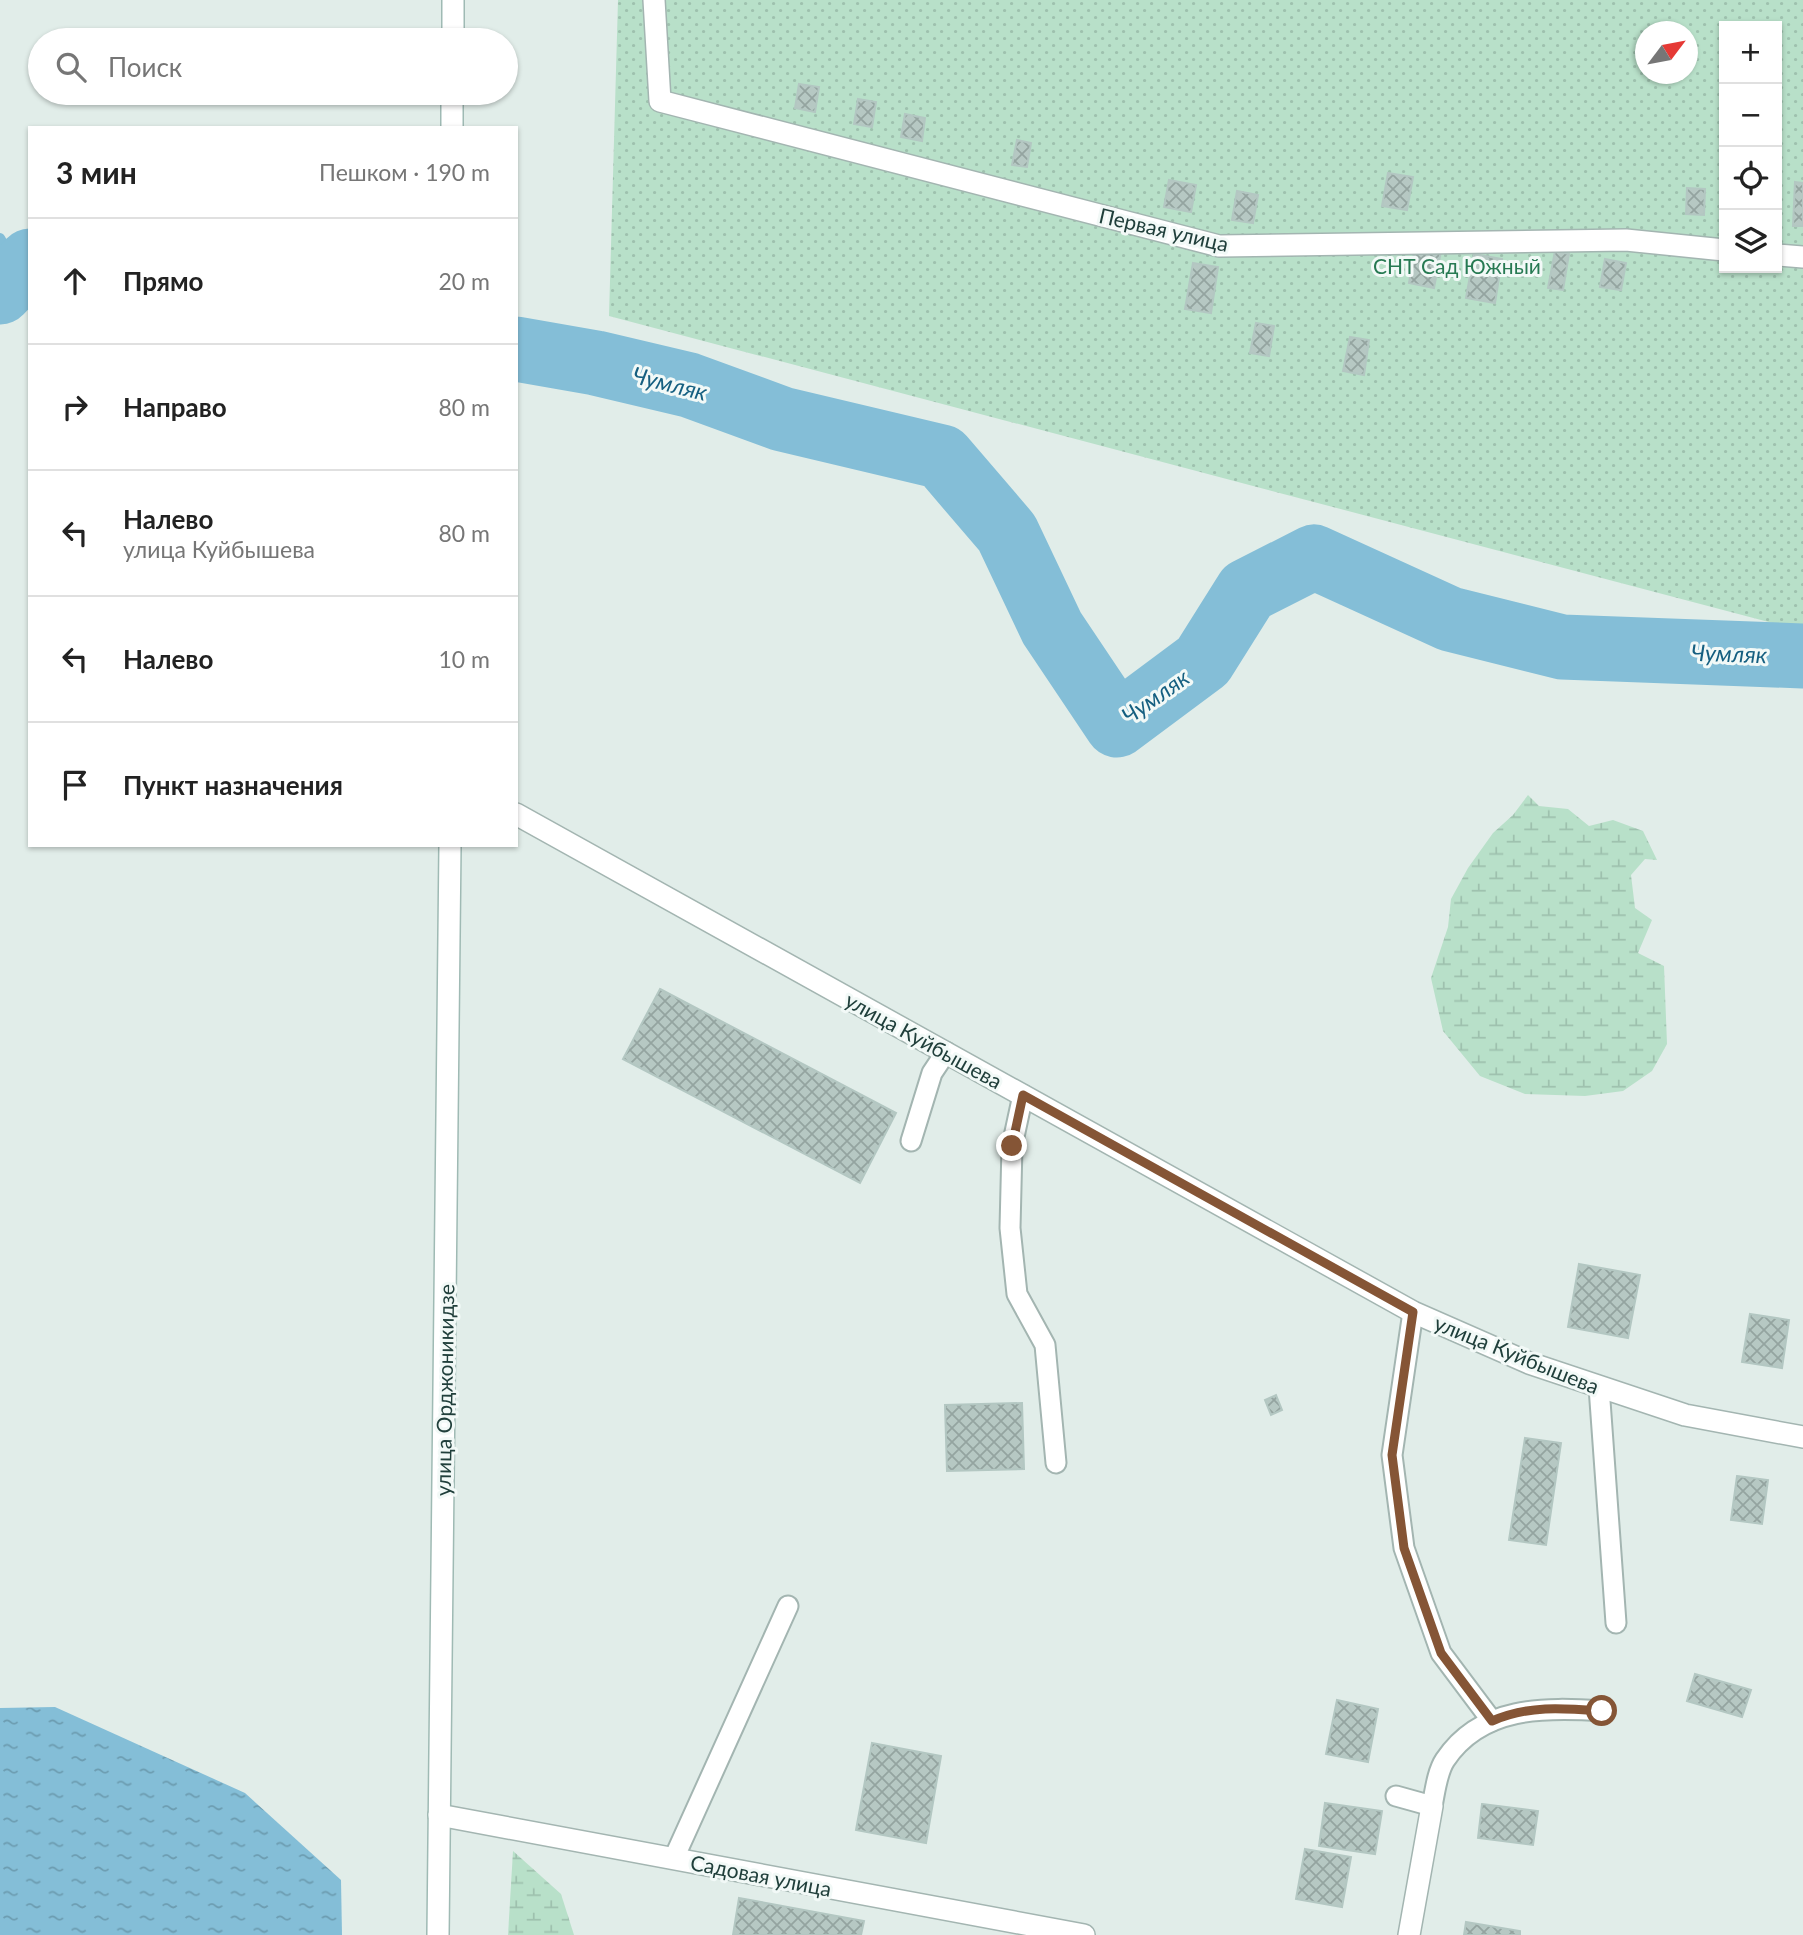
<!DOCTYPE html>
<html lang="ru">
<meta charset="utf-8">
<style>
:root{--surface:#fff;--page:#f2f2f2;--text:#222;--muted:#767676;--line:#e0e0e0}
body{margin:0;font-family:Lato,sans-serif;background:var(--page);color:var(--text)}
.controls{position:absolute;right:21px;top:21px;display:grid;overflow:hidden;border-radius:0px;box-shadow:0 2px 5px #0004}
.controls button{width:63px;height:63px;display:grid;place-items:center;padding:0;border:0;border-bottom:2px solid var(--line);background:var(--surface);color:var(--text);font:35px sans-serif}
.compass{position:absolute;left:1635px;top:21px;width:63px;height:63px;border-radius:50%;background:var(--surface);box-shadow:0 2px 5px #0004;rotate:58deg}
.stop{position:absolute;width:21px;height:21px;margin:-16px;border:5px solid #855536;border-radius:50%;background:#fff}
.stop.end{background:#855536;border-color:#fff;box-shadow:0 2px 7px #0008}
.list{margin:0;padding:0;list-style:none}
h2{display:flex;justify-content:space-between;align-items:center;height:91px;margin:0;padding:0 28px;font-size:30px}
h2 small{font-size:23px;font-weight:400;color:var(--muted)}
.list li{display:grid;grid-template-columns:46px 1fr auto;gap:21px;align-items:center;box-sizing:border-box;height:126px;padding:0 28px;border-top:2px solid var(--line)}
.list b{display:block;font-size:26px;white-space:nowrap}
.list p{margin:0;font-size:23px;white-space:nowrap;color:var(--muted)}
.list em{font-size:23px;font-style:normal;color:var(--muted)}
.icon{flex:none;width:38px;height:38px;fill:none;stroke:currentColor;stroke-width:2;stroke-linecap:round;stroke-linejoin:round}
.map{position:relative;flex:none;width:1803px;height:1935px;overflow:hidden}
.search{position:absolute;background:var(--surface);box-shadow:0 2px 5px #0004;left:28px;top:28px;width:490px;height:77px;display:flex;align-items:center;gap:18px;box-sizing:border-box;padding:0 24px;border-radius:38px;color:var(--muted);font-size:26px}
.panel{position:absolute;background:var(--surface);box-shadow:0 2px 5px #0004;left:28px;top:126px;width:490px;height:721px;border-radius:0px}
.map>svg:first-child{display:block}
</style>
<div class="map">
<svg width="1803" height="1935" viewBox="0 0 1803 1935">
<defs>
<pattern id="grass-dots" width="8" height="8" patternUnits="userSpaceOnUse" patternTransform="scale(1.75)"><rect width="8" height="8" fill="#b8e0c9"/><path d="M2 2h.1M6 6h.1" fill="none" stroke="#9ec1ae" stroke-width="1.8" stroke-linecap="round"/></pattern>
<pattern id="wetland-marsh" width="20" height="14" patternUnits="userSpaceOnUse" patternTransform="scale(1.75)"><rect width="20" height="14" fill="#b8e0c9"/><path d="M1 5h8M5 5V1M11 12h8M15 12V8" fill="none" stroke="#9ec1ae"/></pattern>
<pattern id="water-ripples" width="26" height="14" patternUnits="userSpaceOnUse" patternTransform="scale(1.75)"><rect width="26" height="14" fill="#84bed7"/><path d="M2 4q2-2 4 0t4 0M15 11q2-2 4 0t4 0" fill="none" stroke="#6c9cb0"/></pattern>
<pattern id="building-cross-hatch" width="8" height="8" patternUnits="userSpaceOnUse" patternTransform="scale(1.75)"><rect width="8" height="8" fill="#b6c8c3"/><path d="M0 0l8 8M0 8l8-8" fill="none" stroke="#94a4a0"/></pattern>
</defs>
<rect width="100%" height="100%" fill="#e1ede9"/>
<!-- grass -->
<path fill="url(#grass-dots)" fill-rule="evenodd" d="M618,0H1803V631L609,316ZM1724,26H1777V268H1724ZM1646,32H1688V74H1646Z"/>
<!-- wetland -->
<g fill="url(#wetland-marsh)">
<polygon points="1528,795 1539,806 1568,809 1589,826 1613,820 1643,831 1657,860 1645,859 1631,875 1635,908 1652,920 1638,953 1664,966 1667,1044 1652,1071 1623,1091 1585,1096 1525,1094 1480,1076 1443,1031 1431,978 1448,927 1451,899 1468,868 1493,833 1513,815"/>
<polygon points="513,1851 561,1894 574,1935 508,1935"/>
</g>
<!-- water -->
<polygon fill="url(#water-ripples)" points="55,1707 245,1793 341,1880 342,1935 0,1935 0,1708"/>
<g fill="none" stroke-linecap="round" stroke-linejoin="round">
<!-- stream -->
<polyline stroke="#84bed7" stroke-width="10" points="0,238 19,270"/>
<!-- river -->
<g stroke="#84bed7" stroke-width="65">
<polyline points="0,292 30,261"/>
<polyline points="516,349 596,363 689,385 782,419 942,457 1007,533 1052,628 1117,725 1203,661 1247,591 1314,557 1450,619 1562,647 1803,656"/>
</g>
</g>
<!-- building -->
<g fill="url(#building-cross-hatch)" stroke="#b3c7c2" stroke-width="2">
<polygon points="799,84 819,87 815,112 795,108"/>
<polygon points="858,99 876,102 872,127 854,124"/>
<polygon points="905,114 925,118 922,141 901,137"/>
<polygon points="1017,140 1031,143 1027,167 1012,165"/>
<polygon points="1388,173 1413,177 1407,210 1382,206"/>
<polygon points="1169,180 1196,185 1191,212 1164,207"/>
<polygon points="1795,182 1803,183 1803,226 1793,226"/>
<polygon points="1687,188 1705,189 1704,215 1686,214"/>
<polygon points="1237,191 1258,195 1253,223 1232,220"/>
<polygon points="1415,246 1441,251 1434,288 1409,283"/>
<polygon points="1555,251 1569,254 1563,290 1548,288"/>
<polygon points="1474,254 1502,259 1495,303 1466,298"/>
<polygon points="1605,259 1626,263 1621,290 1600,287"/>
<polygon points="1193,263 1218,267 1211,313 1185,309"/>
<polygon points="1256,323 1274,326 1269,356 1250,353"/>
<polygon points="1350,337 1369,340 1364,375 1343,371"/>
<polygon points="660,989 896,1113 860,1183 623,1059"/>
<polygon points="1579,1264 1640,1275 1628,1338 1568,1327"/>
<polygon points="1750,1314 1789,1320 1782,1368 1742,1362"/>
<polygon points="1276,1395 1282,1410 1271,1415 1265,1400"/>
<polygon points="1022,1403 1024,1469 947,1471 945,1405"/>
<polygon points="1525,1438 1561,1443 1546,1545 1509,1540"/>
<polygon points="1737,1476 1768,1480 1762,1524 1731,1520"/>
<polygon points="1695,1674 1751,1690 1742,1717 1687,1701"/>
<polygon points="1337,1700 1378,1709 1368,1762 1326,1754"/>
<polygon points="872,1743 941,1756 926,1843 856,1830"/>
<polygon points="1325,1803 1382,1811 1375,1854 1319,1846"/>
<polygon points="1482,1804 1538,1811 1533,1845 1478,1838"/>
<polygon points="1305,1849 1351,1857 1342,1907 1296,1899"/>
<polygon points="739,1898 864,1921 861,1935 733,1935"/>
<polygon points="1466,1922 1520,1931 1520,1935 1464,1935"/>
</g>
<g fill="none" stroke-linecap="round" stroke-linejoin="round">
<defs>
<g id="service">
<polyline points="1023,1095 1012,1146 1010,1228 1017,1294 1045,1345 1056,1463"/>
<polyline points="911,1141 932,1073 946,1052"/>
<polyline points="1413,1312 1392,1455 1404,1548 1441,1653 1492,1721"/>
<polyline points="1599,1387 1616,1623"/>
<path d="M1396,1796L1432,1806C1435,1792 1437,1772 1445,1760C1481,1706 1545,1707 1602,1711"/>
<polyline points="674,1858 788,1606"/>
</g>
<g id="minor">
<polyline points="654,0 660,101 1219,246 1626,240 1724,250"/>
<polyline points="1777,255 1803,257"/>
<polyline points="516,814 1413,1312 1529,1363 1685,1415 1803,1437"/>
<polyline points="439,1815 1084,1935"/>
<polyline points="1409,1935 1432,1806"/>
</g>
<g id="secondary">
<polyline points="453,40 453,0"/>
<polyline points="452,128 452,93"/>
<polyline points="438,1935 450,845"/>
</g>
</defs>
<!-- service casing -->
<use href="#service" stroke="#a3b5b1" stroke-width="23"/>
<!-- minor casing -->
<use href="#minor" stroke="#a3b5b1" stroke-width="24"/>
<!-- secondary casing -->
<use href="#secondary" stroke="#9fbab4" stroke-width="24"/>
<!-- service -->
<use href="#service" stroke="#fff" stroke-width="19"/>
<!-- minor -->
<use href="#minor" stroke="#fff" stroke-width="21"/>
<!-- secondary -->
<use href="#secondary" stroke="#fff" stroke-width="21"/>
</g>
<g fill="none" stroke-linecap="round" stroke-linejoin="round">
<!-- route -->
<path stroke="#855536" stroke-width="9" d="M1012,1146L1023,1095L1413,1312L1392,1455L1404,1548L1441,1653L1492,1721C1529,1705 1563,1708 1602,1711"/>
</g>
<g text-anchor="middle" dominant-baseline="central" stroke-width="6" stroke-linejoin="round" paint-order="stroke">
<!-- street labels -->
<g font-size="21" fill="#203f3b" stroke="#f2f9f7">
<text transform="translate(1164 229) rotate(13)">Первая улица</text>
<text transform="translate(924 1040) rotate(29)">улица Куйбышева</text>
<text transform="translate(1517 1354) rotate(22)">улица Куйбышева</text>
<text transform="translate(444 1390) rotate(-89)">улица Орджоникидзе</text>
<text transform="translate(761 1875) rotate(11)">Садовая улица</text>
</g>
<!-- park labels -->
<g font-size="21" fill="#277a53" stroke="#f2f9f7">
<text x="1457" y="265">СНТ Сад Южный</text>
</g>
<!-- water labels -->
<g font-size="23" font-style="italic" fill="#155f80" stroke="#f2f9f7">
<text transform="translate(670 383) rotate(14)">Чумляк</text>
<text transform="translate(1729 653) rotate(2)">Чумляк</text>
<text transform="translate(1155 696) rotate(-35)">Чумляк</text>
</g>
</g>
</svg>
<div class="controls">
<button>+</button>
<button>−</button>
<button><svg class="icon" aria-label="locate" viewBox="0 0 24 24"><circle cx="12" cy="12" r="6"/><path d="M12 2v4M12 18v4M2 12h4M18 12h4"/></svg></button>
<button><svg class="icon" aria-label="layers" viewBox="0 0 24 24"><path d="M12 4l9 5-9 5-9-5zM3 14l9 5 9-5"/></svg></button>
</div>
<svg class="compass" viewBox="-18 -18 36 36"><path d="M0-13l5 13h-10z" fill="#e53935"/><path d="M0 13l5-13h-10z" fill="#767676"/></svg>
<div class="stop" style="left:1602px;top:1711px"></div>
<div class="stop end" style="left:1012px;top:1146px"></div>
<div class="search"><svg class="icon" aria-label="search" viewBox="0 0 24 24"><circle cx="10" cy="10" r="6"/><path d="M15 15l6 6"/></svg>Поиск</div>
<section class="panel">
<h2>3 мин<small>Пешком · 190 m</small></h2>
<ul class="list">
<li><svg class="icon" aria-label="ahead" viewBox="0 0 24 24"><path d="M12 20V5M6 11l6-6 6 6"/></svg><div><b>Прямо</b></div><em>20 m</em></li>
<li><svg class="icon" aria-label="right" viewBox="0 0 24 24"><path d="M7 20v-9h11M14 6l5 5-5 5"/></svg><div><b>Направо</b></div><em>80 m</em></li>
<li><svg class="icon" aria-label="left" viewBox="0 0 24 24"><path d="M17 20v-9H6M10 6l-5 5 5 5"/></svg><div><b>Налево</b><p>улица Куйбышева</p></div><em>80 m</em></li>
<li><svg class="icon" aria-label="left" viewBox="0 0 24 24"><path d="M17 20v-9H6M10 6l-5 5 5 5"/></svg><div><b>Налево</b></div><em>10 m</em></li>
<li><svg class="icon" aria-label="arrive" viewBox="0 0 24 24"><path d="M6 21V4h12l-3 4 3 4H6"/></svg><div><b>Пункт назначения</b></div></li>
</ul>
</section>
</div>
